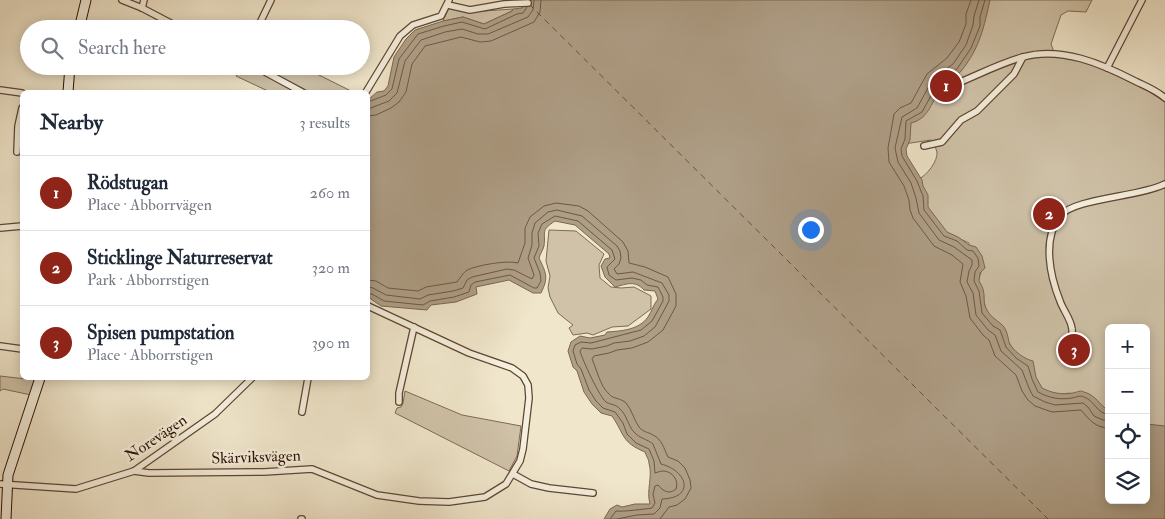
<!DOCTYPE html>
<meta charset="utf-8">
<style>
:root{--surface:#fff;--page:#f6f6f7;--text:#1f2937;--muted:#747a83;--line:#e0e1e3;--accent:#8f2418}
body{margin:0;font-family:"IM FELL Double Pica",serif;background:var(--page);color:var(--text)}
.controls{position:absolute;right:15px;bottom:15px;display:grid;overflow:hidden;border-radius:8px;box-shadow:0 2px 12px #0003}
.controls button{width:45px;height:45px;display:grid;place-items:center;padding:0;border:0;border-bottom:1px solid var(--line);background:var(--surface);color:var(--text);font:25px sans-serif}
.you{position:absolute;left:810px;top:229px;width:18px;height:18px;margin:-12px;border:4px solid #fff;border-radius:50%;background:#1a73e8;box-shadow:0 0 0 8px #1a73e833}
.badge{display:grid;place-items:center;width:32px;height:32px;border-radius:50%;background:var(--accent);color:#fff;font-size:16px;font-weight:700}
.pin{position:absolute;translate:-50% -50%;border:2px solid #fff;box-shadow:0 1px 5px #0006}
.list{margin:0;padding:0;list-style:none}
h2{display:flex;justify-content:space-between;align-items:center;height:65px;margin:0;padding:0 20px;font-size:21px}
h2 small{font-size:16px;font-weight:400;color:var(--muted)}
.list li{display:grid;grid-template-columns:32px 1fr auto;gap:15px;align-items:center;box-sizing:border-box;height:75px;padding:0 20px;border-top:1px solid var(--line)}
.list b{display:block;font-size:19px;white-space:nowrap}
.list p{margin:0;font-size:16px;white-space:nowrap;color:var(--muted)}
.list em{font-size:16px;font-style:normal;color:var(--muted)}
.icon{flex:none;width:28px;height:28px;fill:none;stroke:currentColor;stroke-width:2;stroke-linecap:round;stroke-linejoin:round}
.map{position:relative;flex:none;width:1165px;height:519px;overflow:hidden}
.search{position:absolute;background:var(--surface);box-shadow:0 2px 12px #0003;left:20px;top:20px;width:350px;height:55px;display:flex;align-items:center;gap:12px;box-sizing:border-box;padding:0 18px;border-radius:28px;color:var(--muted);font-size:19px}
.panel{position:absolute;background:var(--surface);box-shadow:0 2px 12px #0003;left:20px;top:90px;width:350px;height:290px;border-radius:8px}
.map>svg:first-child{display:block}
</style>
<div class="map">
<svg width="1165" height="519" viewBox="0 0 1165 519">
<rect width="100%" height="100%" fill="#f0e6cb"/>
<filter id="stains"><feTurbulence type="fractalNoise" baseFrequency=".004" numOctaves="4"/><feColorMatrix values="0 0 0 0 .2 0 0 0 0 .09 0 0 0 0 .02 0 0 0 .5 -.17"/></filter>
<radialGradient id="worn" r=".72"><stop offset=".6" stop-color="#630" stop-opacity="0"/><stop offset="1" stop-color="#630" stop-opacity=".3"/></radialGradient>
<!-- green -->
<g fill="#cfc2a8" stroke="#7e6a54">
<path d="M986,0H1092L1086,12L1068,11L1061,15L1051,44L1054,52L1053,56L1055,57L1057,55L1087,62L1145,89L1165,102V428L1146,427V328H1109V415L1069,393L1059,395L1056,393L1053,395L1039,389L1026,360L1018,357L994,319L987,313L978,281L983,267L972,246H969V243L945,232L927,208L919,179C927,175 938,161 937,152C936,148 933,143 931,140L904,144L909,124Z"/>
<polygon points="449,8 470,12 513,9 512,11 484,24 463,17 443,21"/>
<polygon points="241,66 250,66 299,92 270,92 236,76"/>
<polygon points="258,66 301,66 353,92 310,92"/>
<polygon points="549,230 576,231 604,254 599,265 600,278 611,287 621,288 634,287 651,296 651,309 628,326 612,327 593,335 587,333 573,335 569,328 573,325 558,313 550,297 548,288 550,276 546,261"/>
<polygon points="0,376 26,379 27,378 37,378 31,395 3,389 0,391"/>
<polygon points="405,391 462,415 521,426 517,456 509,471 395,413 397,408 401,407 403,403"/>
</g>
<!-- water -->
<path fill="#ae9e86" stroke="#7a6650" d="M522,0H990C984,27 980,47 962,70C957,77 946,79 941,87C932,101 929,119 911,123L910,140L906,149L907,156L922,180L923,186L928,195V207L947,232L958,237L969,245L976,247L982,256L985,268L980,273L979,281C988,294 981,301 987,310C991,318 999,321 1004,327C1007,331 1008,337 1009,342C1012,350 1024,359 1033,361L1036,377L1042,388C1052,393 1061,395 1073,393C1078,392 1080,390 1084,392C1096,395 1099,405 1109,411V500H1146V424L1165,426V519H604L610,509L617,505L622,507L635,504H650C646,490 653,477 649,463C649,459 646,456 645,452C621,442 625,435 612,416L601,413L592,404L584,392L577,371L573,367L568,351L571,342L580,336L590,338L605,335L607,332C621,331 639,330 648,317C652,311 653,305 658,299L655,291L644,290C635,280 627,284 615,287L605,277L601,266L605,259L610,258L609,254L575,225L555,221C540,231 546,231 544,246C543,250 540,254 539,258C546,273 549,277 541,293H533L509,280L476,287L477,294L456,302L431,305L427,310L381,306L368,297V100L377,92L384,91L388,86L394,57L406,39L415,30L443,21L463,17L484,24L512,11L513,9L522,8Z"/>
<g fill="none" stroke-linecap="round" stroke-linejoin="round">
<!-- shore -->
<g stroke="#6e5843" stroke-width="1">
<path d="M971,0L966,14V24L959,42L947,58L927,74L911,103L900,108L894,114L888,148L889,162L904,186L909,200L910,210L913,218L934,246L952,255L963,264L960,282L966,296L970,318L983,335L989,340L995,356L1016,375L1022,391L1028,400L1035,406L1052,412L1081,410C1089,419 1095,428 1109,428"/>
<polyline points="979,0 974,16 973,25 966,45 953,64 933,79 917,108 902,117 895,148 898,162 911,183 916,198 919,213 939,240 954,247 972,260 972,265 969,271 967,282 973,293 976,315 988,330 995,335 1001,351 1022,370 1029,388 1033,396 1045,402 1055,405 1083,403 1088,407 1094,416 1103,420 1109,421"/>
<path d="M985,0L980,17V26L971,48L957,69L938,83L922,112L906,121L905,139L901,149L902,156L917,181L923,196L924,210L944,236L957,241L967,250L973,251L978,258L979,266L975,272L974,281L979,291L982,313L993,326L1000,330L1006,347L1016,358L1028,366L1032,379L1038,392C1049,398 1060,400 1072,398C1077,397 1080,395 1084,397C1095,401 1096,413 1109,415"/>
<polyline points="368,102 386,95 392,89 399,59 418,34 444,26 462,22 485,29 517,14 523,13 527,7"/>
<polyline points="368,109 389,101 397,93 405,61 421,40 445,32 462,29 478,34 488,34 528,17 533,10 534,0"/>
<polyline points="368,116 376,115 391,108 399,102 406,92 412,64 425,46 461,37 480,42 491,41 534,22 540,12 541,0"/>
<path d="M368,280L376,281L388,288L418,291L426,287L457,282C460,278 463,273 467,270C478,265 507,260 518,263L525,243V228L530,217L544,206L556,203L579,206L588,211L623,242L628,251L629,263L645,267L668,277L676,294V306L663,330L648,342L632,348L617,350L609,353L594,356L592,359C597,370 600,386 609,394C613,399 621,398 626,403C632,410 634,420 639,427C643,432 648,432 653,435C662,439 664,449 668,457L678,461L685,468L690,480L691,488L685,499L677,505L669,507L660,519"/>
<path d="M368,287L373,288L386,295L420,299L428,295L453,291L463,288L467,280L472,277L507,269L514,270L532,279L534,275L528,258L532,245V233L535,223L548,212L557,210L582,216L617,246L620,251L621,258L619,264L614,269L617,274L633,272L662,283L669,295V301L655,327L644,336L630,341L614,343L607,346L592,349L582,348L580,351C582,359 600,398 606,402C611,405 616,404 620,409C627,415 628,426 634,432C639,438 647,439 653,444L661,464C688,471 695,498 662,499L660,508L654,514L637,515L617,519"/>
<path d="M368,294H372L384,301L423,305L430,301L454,297L469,292L471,285L475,282L510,275L534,288H537L541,281L540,273L534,258L539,246L538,233L542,224L555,216L578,221L612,250L615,259L607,267L609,275L616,280L632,278L641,280L647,285L658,287L663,297V301L652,321L641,330L591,343L581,342L575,345L573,351L577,364L581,369L589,390L596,401L603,408L615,412L623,423L627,434L636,443L649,449L654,461L655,473C658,472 661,471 663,471C673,471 679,481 676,489C669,495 663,491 658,485L655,486L653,494L655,503L652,508C646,509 621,512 616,511L610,519"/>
</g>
<!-- ferry -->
<polyline stroke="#67503c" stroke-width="1" stroke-dasharray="6 5" stroke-linecap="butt" points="529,4 1048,519"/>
<defs>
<g id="street">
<polyline points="122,0 142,8 182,29"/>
<polyline points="448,5 470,10 504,4 528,3"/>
<polyline points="142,8 144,0"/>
<polyline points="257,29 271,0"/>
<polyline points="254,66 302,92"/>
<polyline points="1107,68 1142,0"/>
<polyline points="236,69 238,66"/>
<path d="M950,85L958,83C980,74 1001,63 1023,57C1061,46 1102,64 1135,81C1145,86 1156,90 1165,98"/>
<polyline points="0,90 22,93"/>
<polyline points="366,92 400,36 413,25 441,16 449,0"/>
<polyline points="924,146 942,142 961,120 977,111 1014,74 1023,57"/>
<polyline points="17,152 18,126 22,108"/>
<polyline points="0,228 22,226"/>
<polyline points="0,346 22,349"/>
<path d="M1065,346C1069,341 1073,336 1072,329C1071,319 1063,310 1060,301C1050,276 1042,239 1060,216C1074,198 1140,197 1165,184"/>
<polyline points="399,402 399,393 414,327"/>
<polyline points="302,412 308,378"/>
<polyline points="134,471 149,473 264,472 312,469 377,495 419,501 449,502 485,497 506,484 520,461 523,449 529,398 528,385 523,376 512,368 469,353 368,306"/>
<polyline points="513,474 531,484 549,488 593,493"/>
<polyline points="0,484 76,489 134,471 215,414 252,378"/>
<polyline points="301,519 302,519"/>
</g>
<g id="secondary">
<polyline points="79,29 86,0"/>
<polyline points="68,92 70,66"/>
<polyline points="6,519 8,475 40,378"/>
</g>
</defs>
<!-- street casing -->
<use href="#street" stroke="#5e4633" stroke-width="8"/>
<!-- secondary casing -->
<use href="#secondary" stroke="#2d1100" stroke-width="11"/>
<!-- street -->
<use href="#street" stroke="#f5efdd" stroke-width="5.5"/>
<!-- secondary -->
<use href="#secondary" stroke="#f5efdd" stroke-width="9"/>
</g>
<g text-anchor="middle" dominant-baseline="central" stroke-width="5" stroke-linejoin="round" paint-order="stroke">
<!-- street labels -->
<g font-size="16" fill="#2d1100" stroke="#f5efdd">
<text transform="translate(156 438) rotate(-34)">Norevägen</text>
<text transform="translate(256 457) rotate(-2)">Skärviksvägen</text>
</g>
</g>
<rect width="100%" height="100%" filter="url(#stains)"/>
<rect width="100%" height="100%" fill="url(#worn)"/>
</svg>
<div class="controls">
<button>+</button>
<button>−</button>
<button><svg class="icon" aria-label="locate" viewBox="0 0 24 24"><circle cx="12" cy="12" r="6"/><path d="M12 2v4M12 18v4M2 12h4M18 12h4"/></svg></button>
<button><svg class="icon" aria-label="layers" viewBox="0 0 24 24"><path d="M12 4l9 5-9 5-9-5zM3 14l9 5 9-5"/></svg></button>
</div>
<div class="you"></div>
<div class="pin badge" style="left:946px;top:86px">1</div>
<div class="pin badge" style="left:1049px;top:214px">2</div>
<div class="pin badge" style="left:1074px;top:350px">3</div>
<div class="search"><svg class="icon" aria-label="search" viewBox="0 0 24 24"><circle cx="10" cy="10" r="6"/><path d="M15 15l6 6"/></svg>Search here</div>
<section class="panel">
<h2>Nearby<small>3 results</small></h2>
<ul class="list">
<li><span class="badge">1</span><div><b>Rödstugan</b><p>Place · Abborrvägen</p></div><em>260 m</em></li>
<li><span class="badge">2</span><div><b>Sticklinge Naturreservat</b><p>Park · Abborrstigen</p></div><em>320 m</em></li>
<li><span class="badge">3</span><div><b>Spisen pumpstation</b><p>Place · Abborrstigen</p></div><em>390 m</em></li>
</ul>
</section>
</div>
